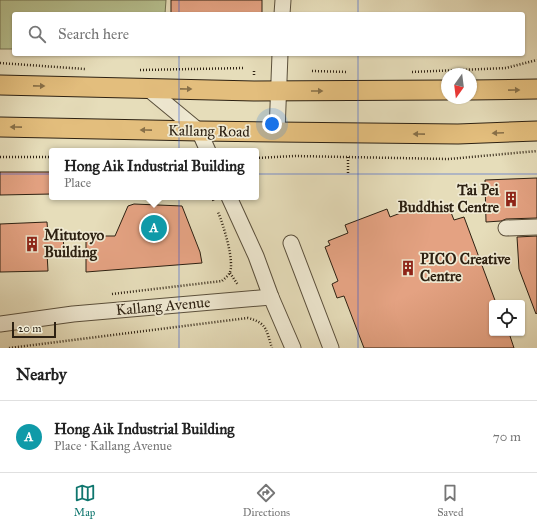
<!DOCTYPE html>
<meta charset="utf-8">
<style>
:root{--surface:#fff;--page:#f6f6f6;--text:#222;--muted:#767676;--line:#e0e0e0;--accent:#0f766e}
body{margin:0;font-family:"IM FELL Great Primer",serif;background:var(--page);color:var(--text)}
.controls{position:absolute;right:12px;bottom:12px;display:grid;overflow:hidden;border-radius:4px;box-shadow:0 1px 3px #0004}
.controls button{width:36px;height:36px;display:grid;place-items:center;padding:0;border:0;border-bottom:1px solid var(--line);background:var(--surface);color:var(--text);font:20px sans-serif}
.compass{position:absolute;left:441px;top:68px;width:36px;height:36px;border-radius:50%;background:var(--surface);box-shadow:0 1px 3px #0004;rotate:194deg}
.scale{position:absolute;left:12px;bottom:10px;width:44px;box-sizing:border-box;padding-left:4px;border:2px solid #2d2112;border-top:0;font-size:11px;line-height:14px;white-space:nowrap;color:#2d2112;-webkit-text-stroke:3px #efe9d2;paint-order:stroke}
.you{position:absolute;left:272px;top:124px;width:14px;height:14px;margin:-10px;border:3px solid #fff;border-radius:50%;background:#1a73e8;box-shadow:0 0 0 6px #1a73e833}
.badge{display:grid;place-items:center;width:26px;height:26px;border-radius:50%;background:var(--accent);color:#fff;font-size:13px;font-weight:700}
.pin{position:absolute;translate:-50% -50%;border:2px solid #fff;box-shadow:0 1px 4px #0006}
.popup{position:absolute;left:49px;top:148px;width:210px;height:52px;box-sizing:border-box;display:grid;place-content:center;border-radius:4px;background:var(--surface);filter:drop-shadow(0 1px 3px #0005);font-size:13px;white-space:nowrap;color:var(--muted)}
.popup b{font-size:15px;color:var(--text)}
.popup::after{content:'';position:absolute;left:50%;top:100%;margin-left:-8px;border:8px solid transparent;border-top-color:var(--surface)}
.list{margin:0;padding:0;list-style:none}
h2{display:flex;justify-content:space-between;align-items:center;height:52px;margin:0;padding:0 16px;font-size:17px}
h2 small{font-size:13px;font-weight:400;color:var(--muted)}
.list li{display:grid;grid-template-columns:26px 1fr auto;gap:12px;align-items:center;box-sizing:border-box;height:72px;padding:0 16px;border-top:1px solid var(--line)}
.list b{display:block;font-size:15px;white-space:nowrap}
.list p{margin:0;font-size:13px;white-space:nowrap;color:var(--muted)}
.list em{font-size:13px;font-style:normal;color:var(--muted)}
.icon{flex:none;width:22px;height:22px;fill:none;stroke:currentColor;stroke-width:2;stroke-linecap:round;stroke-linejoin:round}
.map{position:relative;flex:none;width:537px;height:348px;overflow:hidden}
.search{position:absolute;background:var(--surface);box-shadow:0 1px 3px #0004;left:12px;right:12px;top:12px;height:44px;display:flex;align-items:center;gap:10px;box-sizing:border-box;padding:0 14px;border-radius:4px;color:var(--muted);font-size:15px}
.sheet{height:124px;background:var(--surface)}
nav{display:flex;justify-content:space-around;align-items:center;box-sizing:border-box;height:56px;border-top:1px solid var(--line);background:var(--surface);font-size:11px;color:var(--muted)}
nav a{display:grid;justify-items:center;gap:2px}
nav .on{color:var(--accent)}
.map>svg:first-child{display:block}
</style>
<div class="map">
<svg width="537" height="348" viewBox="0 0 537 348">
<rect width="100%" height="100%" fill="#e6ddba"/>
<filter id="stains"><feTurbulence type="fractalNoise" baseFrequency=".005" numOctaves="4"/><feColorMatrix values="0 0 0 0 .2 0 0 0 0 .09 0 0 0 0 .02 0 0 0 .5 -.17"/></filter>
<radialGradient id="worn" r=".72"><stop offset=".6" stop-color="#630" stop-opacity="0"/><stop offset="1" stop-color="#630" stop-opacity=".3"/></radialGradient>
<!-- green -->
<polygon fill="#b6c08f" stroke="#727050" points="0,0 166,0 165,14 14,14 14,49 0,49"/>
<!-- building -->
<g fill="#e4a282" stroke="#2d2112">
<rect x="171" y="0" width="91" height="14"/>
<polygon points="0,172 52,172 52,194 0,195"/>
<polygon points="537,178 537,218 506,219 501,221 486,222 485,180"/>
<polygon points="134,204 182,206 200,252 202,263 86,272 86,236 115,236 128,206"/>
<polygon points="448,205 454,220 464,217 496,303 492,303 492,333 509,333 514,348 364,348 344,296 337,298 332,284 338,281 325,247 330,245 328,241 348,233 345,225 387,209 390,217 414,208 415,212 425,208 425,210 434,207 435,210"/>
<polygon points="47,222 48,235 63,234 64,252 47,253 48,271 0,272 0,224"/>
<polygon points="537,236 537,313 536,314 519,269 517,237"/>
</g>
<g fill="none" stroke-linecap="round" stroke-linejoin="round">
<defs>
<g id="minor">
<polyline points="282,14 283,0"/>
<polyline points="147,88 199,131 208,151"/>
<polyline points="277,132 280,54"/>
<polyline points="229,197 256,256 271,297 293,348"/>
<polyline points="506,228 537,227"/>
<polyline points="291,243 331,348"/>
<polyline points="0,324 73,314 271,297"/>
</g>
<g id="major">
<polyline points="0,85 254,91 447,90"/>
<polyline points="471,90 537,89"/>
<polyline points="0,127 199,131 458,134 537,131"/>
</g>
</defs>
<!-- minor casing -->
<use href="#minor" stroke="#5b503c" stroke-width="17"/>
<!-- major casing -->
<use href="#major" stroke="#2d2112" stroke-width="21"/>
<!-- path -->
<g stroke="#2d2112" stroke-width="2.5" stroke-dasharray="1 2" stroke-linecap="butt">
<polyline points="0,63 85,69"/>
<polyline points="140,70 245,68"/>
<polyline points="312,71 348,72"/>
<polyline points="412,72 506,68 537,60"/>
<polyline points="254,75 254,69"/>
<polyline points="0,157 52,157"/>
<polyline points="348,157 348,174"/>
<polyline points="256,158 295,156 449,159 537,151"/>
<polyline points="212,197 214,202"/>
<polyline points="230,273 238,285"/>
<path d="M112,294L222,281C224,279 227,277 229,274C236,264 223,224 218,212"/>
<path d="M9,348L248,318C268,323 266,331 272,348"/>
</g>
<!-- minor -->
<use href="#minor" stroke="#efe9d2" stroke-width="15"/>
<!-- major -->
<use href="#major" stroke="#e3be7d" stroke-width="19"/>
</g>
<!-- one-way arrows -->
<defs><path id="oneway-solid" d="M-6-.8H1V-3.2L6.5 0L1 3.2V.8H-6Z"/></defs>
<g fill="#887048">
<use href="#oneway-solid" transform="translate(39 86) rotate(1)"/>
<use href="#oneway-solid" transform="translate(186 89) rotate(1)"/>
<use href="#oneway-solid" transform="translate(514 90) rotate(-1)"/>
<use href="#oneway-solid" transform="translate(317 91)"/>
<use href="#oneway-solid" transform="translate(16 127) rotate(-179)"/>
<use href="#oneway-solid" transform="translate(146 130) rotate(-179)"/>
<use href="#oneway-solid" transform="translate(498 133) rotate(178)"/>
<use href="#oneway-solid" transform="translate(419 134) rotate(-179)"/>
</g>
<!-- grid -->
<path fill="none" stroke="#1d4ed8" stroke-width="1" stroke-opacity="0.55" d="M179,0V14M358,0V14M179,54V348M358,54V348M0,174H537"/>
<!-- icons -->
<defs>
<symbol id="building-bare" viewBox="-9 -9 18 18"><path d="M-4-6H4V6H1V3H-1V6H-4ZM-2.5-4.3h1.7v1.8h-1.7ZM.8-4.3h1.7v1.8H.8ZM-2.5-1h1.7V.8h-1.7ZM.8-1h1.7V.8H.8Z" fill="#8f2418" stroke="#efe9d2" stroke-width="2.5" paint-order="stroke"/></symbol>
</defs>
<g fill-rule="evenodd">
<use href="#building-bare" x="500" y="188" width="22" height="22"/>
<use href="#building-bare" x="21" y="233" width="22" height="22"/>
<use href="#building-bare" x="397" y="257" width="22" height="22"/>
</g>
<g text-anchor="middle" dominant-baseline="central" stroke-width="3.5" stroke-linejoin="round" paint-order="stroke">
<!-- street labels -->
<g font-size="15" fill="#2d2112" stroke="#efe9d2">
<text transform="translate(209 131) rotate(1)">Kallang Road</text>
<text transform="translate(163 306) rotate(-5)">Kallang Avenue</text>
</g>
<!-- poi labels -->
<g font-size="15" font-weight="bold" fill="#2d2112" stroke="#efe9d2" text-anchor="start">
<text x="499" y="190" text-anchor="end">Tai Pei<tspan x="499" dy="17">Buddhist Centre</tspan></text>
<text x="44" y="235">Mitutoyo<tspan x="44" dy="17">Building</tspan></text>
<text x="420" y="259">PICO Creative<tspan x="420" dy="17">Centre</tspan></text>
</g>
</g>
<rect width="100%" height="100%" filter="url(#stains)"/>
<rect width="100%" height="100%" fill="url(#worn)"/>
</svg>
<div class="controls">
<button><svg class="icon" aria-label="locate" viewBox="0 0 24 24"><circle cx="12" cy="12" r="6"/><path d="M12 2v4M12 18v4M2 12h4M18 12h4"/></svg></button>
</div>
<svg class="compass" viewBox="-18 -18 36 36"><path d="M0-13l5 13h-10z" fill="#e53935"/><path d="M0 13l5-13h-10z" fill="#767676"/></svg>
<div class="scale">20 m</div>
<div class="you"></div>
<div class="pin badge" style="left:154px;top:228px;background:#0f9aa8">A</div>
<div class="popup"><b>Hong Aik Industrial Building</b>Place</div>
<div class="search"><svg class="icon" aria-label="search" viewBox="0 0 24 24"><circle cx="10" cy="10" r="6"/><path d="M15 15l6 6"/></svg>Search here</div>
</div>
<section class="sheet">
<h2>Nearby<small></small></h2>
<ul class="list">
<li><span class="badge" style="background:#0f9aa8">A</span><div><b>Hong Aik Industrial Building</b><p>Place · Kallang Avenue</p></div><em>70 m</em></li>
</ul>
</section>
<nav>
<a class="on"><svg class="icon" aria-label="map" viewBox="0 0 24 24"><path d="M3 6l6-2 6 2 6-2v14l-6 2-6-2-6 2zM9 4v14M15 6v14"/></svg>Map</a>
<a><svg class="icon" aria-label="directions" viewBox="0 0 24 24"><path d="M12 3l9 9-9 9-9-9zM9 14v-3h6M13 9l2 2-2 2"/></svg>Directions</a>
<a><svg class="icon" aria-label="saved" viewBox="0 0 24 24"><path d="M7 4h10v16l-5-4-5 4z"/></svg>Saved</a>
</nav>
